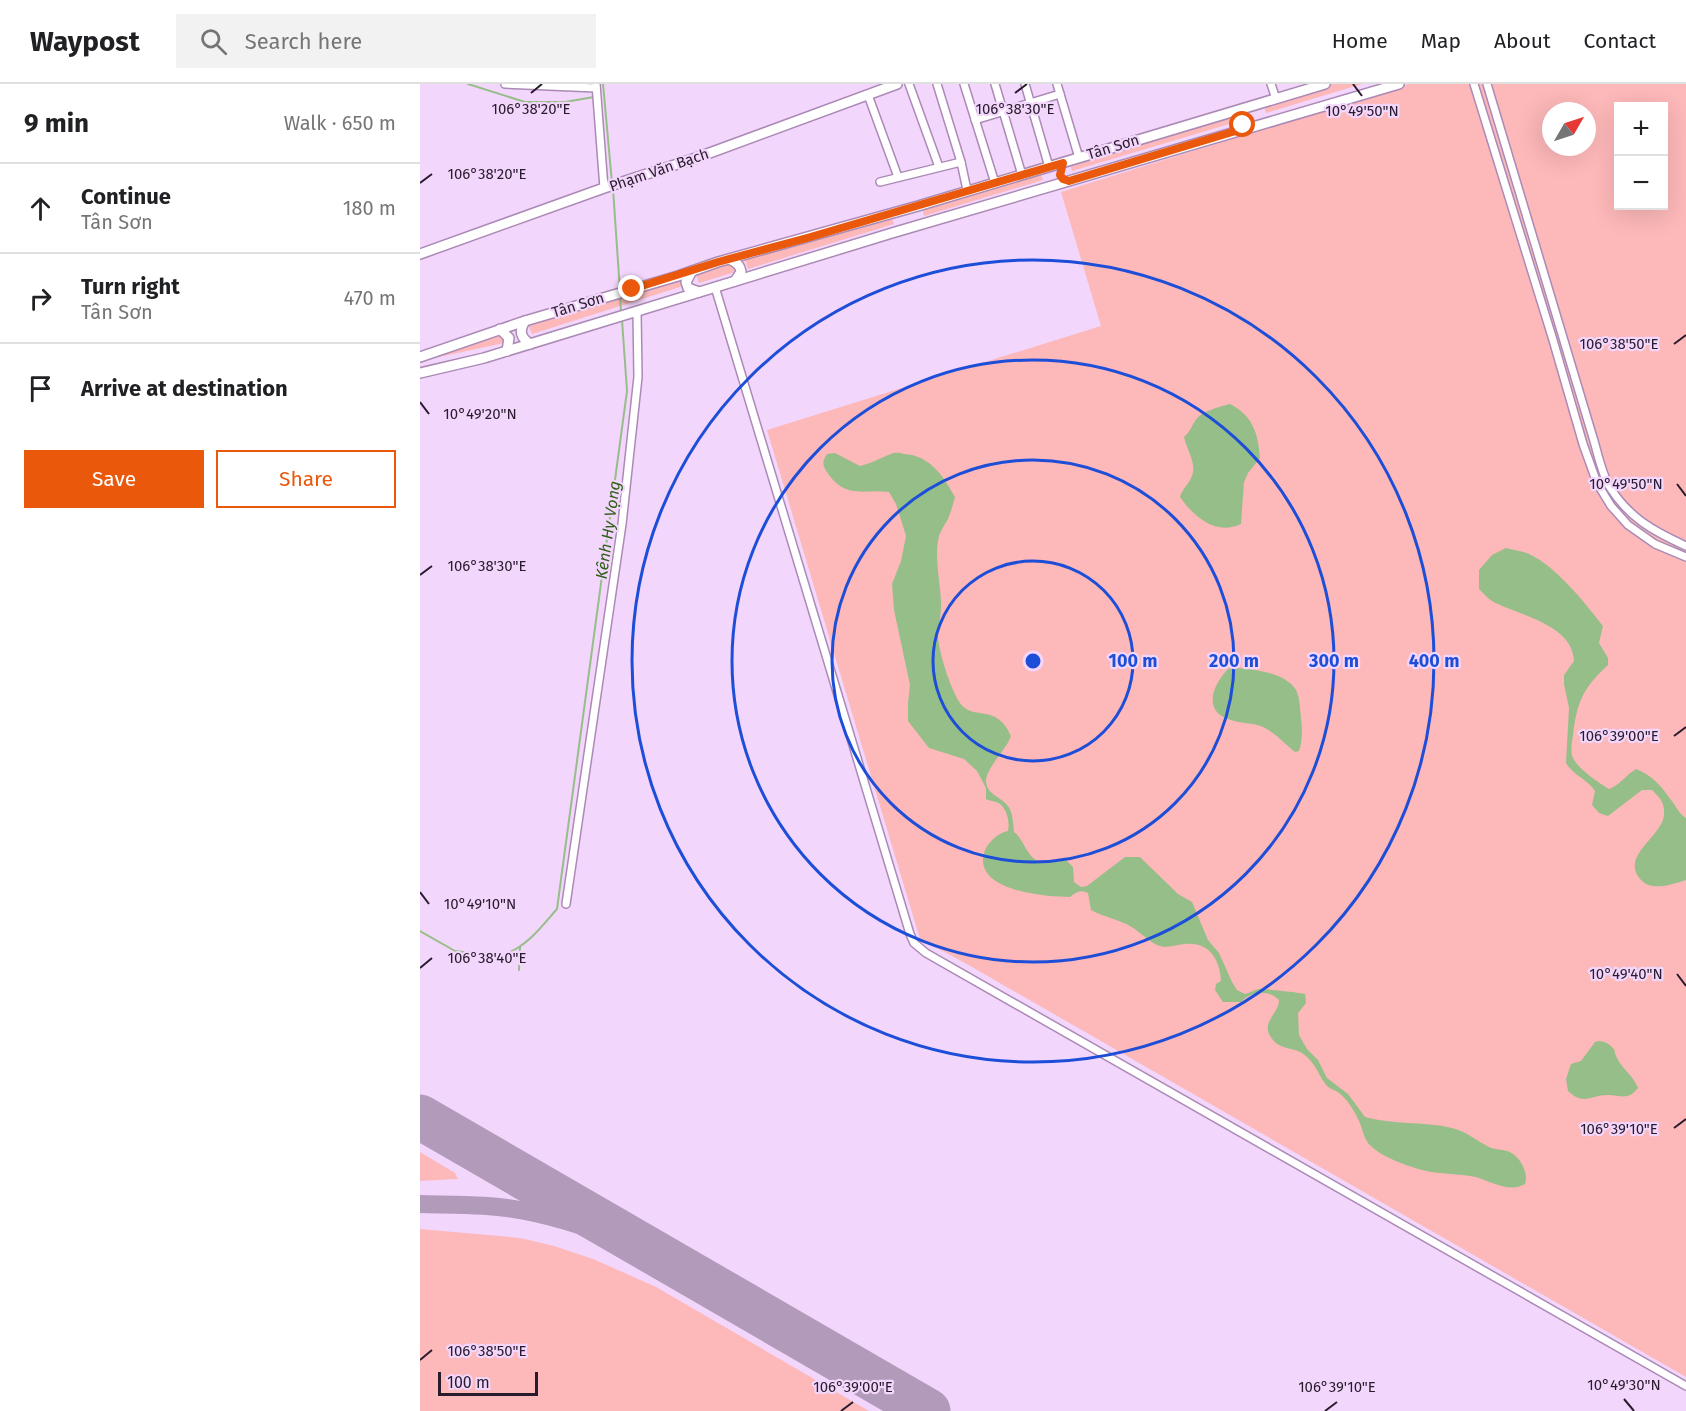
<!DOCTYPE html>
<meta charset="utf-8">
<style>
:root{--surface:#fff;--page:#f2f2f2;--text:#202124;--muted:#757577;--line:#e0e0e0;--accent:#ea580c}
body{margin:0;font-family:"Fira Sans",sans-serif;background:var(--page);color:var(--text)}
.controls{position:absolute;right:18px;top:18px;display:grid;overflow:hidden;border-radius:0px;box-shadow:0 6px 24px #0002}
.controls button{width:54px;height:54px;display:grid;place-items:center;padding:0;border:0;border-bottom:2px solid var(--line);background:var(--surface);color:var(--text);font:30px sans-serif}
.compass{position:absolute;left:1122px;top:18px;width:54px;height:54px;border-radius:50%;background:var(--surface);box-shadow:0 6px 24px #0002;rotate:51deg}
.scale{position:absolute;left:18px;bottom:15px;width:100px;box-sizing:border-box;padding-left:6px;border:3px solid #281b2c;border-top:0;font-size:16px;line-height:21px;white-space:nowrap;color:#281b2c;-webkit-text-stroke:4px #f3d6fc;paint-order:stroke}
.stop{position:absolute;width:18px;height:18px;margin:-14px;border:4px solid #ea580c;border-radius:50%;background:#fff}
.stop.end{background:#ea580c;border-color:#fff;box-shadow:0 2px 6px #0008}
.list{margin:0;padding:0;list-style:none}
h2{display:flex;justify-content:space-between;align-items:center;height:78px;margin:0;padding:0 24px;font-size:26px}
h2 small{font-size:20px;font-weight:400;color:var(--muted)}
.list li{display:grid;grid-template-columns:39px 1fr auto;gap:18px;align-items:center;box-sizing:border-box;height:90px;padding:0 24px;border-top:2px solid var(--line)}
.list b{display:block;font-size:22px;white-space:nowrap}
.list p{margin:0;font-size:20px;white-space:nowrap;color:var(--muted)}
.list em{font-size:20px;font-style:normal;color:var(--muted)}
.actions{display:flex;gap:12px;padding:18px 24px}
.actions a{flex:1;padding:14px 0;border:2px solid var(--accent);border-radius:0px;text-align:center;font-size:21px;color:var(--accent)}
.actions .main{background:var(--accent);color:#fff}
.icon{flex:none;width:33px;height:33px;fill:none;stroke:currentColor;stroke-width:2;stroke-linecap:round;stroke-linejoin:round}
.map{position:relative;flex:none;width:1266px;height:1327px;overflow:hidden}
header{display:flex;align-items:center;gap:36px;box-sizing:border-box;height:84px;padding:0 30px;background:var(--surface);border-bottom:2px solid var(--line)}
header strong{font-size:28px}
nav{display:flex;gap:33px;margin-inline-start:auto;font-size:21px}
.search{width:420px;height:54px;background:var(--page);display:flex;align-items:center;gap:15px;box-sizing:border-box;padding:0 21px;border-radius:0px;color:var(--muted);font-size:22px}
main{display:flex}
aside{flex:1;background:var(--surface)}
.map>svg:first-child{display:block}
</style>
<header>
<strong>Waypost</strong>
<div class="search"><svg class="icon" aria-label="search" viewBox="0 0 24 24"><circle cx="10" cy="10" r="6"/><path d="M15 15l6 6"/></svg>Search here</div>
<nav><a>Home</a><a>Map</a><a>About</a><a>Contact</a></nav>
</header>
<main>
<aside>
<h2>9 min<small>Walk · 650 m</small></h2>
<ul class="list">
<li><svg class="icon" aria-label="ahead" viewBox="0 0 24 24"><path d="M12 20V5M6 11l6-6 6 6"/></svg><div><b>Continue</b><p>Tân Sơn</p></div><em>180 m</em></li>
<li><svg class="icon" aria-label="right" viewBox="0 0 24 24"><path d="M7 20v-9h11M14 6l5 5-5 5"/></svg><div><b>Turn right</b><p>Tân Sơn</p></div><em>470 m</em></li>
<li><svg class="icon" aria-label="arrive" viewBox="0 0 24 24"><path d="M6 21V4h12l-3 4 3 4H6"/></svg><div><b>Arrive at destination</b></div></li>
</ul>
<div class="actions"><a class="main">Save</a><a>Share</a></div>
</aside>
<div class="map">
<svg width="1266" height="1327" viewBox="0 0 1266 1327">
<rect width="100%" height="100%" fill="#f3d6fc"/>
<!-- green -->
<g fill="#fdb8b9" fill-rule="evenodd">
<polygon points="899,0 942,0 846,29 842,17"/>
<path d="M988,0H1266V1293L545,879L500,855L347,346L681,242L641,108ZM1198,22H1244V122H1198ZM1131,27H1167V63H1131Z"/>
<polygon points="812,26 816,38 652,87 649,77"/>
<polygon points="619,86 623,96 504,132 501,121"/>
<polygon points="470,129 474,140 328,185 324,173"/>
<polygon points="311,177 315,188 279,199 275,188"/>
<polygon points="260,192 263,202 112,250 107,238"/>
<polygon points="79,247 84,259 0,277"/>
<polygon points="0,1068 35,1089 38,1095 0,1097"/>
<polygon points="0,1145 100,1154 134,1162 173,1175 236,1203 449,1327 0,1327"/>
</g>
<!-- water -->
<g fill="#96be88">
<path d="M810,320C833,332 838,349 840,374L828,389L824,398L821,440C796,452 774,433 760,413C762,406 766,403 770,396C779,382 767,367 764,353C770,348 771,343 775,337C781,327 799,323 810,320Z"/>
<path d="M415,369L440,382C452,379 460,374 471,370C475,368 480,369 484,370C510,371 524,393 535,413C533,421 531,428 528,435C525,440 521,446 519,452C514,471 520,497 521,517C522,529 518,541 518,553C519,569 531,606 540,619C554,638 576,618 591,652C587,665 566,684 566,697C567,711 580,712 587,721C593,727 593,739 594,748C605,756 607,776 622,778C630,779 638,776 646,776L653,783L654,798L661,803L667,802L705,773H720L758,810L772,818L788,856L799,869L812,898L817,906L825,910C830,909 835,905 840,905C845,905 883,909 885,910L886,919L878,929L879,951L887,965L898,976L907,994L928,1010L945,1033C973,1041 1003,1037 1032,1044C1046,1047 1057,1057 1069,1063C1075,1066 1082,1065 1087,1067C1100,1071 1109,1089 1105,1100C1089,1109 1072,1098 1056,1093C1041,1090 1026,1090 1011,1088C995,1085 963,1074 952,1063C943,1056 943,1044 938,1035C934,1026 926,1014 919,1009C915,1006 910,1005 907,1002C900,994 897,983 889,975C876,960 859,970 849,950C843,938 859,928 859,916C848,905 831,907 821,918H803L795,906L796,900L801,897C800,875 789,857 764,860C756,861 745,865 737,861C727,856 719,847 710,842C697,835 684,833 671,826L668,809C660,805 656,808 650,813C624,813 547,806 566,764C571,756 578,749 588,747C590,739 587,725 580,720C576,717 570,717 566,715V704L557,687L544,675L509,664L488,637V619L490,601L474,526L472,500L481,477L486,452L476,420L469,408C444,405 427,415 409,391C403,383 401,379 407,370Z"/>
<path d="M1086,464C1094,466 1102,467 1109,470C1137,483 1164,518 1183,542L1179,559L1188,574V581C1163,604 1157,618 1153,651C1152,657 1150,668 1153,674C1159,686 1178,698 1189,705C1200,701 1206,691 1216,685C1232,691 1241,702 1251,716C1257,723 1258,729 1266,734V796C1253,800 1232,808 1221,796C1199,772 1242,753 1244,731C1245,719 1240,714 1232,706H1222L1188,732L1179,729L1172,721L1175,707C1167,695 1153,691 1146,679L1149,624L1144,600V591L1154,577C1153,542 1103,532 1078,520C1070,517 1065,511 1059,505V486L1072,471Z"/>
<path d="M816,584C834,585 866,589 876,606C880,614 880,625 881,634C882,645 883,656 879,667L875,668C865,660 856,650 845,644C834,638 820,640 808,635C782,626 794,599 808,585Z"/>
<path d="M1179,957C1184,957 1188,959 1192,963C1197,969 1193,965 1196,972C1201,984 1214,992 1218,1004C1208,1017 1201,1011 1188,1011C1170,1011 1164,1022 1148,1007L1146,995L1151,980L1161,977L1175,958Z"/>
</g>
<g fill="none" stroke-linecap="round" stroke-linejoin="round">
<!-- stream -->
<g stroke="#96be88" stroke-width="2">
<polyline points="48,0 105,18 145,18 174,13"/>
<polyline points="183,0 192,99"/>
<polyline points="193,105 200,207"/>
<polyline points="200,212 201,228"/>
<polyline points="0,847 35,867 53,869 80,869"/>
<path d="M88,869C109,860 122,842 137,825L207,307L202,236"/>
<polyline points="99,886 100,863"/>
</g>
<!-- taxiway -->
<path stroke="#b29aba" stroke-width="18" d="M0,1120C35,1121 71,1120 105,1127C147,1135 188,1151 228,1165"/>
<!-- runway -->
<polyline stroke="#b29aba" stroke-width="45" points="0,1033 508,1327"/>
<defs>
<g id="street">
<polyline points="85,0 176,4"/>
<polyline points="176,0 184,104"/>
<polyline points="489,0 519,83"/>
<polyline points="517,0 541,78 547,106"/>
<polyline points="544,0 575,99"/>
<polyline points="575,0 602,91"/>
<polyline points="605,0 629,83"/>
<polyline points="637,0 659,74"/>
<polyline points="851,0 856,15"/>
<polyline points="1054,0 1133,256 1163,360 1177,399 1191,422 1208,441 1235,460 1266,473"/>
<path d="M1067,0L1174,357C1178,371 1182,389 1189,402C1209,434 1233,447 1266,462"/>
<polyline points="448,11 478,93"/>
<polyline points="555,36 640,10"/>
<polyline points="460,98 541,78"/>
<polyline points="295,203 490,850 494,859 506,869 1266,1302"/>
<polyline points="146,820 202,440 218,293 217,228"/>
</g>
<g id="secondary">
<polyline points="0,170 184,104 276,74 477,0"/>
<path d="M311,176C317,179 320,181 321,188L315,197"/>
<polyline points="272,187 266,198 268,204 279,208"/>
<path d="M105,237C99,247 100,253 110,260"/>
<polyline points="80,245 89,254 87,267"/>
<polyline points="0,273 105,237 258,192 298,178 498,122 905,0"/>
<polyline points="0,289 64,274 472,149 979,0"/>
</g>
</defs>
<!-- street casing -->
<use href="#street" stroke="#ab8ab6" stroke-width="10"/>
<!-- secondary casing -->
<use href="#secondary" stroke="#ab8ab6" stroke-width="12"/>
<!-- street -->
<use href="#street" stroke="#fff" stroke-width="7"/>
<!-- secondary -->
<use href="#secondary" stroke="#fff" stroke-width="9"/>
</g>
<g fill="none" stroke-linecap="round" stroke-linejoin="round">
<!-- route -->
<polyline stroke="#ea580c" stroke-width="8" points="212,205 298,178 387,154 643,79 640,91 643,95 649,97 819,46 823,41"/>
</g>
<!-- ticks -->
<path fill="none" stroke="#281b2c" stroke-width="2" d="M933,0L942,12M111,9L122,0M595,9L607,0M0,99L12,90M1254,260L1266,251M0,318L9,330M1257,400L1266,412M0,491L12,482M1254,652L1266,643M0,808L9,820M0,884L12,874M1257,890L1266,902M1254,1044L1266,1035M0,1276L12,1266M1204,1315L1214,1327M421,1327L433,1318M905,1327L917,1318"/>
<!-- distance rings -->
<g fill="none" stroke="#1d4ed8" stroke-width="3">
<circle cx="613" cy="577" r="100"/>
<circle cx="613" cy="577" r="201"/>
<circle cx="613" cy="577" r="301"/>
<circle cx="613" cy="577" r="401"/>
</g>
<g text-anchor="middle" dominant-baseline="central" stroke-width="4.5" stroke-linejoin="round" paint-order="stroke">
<!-- street labels -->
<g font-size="15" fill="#281b2c" stroke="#f3d6fc">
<text transform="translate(693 63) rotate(-17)">Tân Sơn</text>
<text transform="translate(239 86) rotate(-19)">Phạm Văn Bạch</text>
<text transform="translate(158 221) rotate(-17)">Tân Sơn</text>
</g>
<!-- water labels -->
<g font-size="16" font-style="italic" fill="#2e6018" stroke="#f3d6fc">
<text transform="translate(188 446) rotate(-82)">Kênh Hy Vọng</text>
</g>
</g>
<g font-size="15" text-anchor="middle" fill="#281b2c" stroke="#f3d6fc" stroke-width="4.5" stroke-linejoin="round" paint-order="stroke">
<text x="595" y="30">106°38'30"E</text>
<text x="111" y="30">106°38'20"E</text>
<text x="942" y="32">10°49'50"N</text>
<text x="67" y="95">106°38'20"E</text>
<text x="1199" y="265">106°38'50"E</text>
<text x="60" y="335">10°49'20"N</text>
<text x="1206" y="405">10°49'50"N</text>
<text x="67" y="487">106°38'30"E</text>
<text x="1199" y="657">106°39'00"E</text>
<text x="60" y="825">10°49'10"N</text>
<text x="67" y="879">106°38'40"E</text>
<text x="1206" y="895">10°49'40"N</text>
<text x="1199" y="1050">106°39'10"E</text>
<text x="67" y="1272">106°38'50"E</text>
<text x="1204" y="1306">10°49'30"N</text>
<text x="433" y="1308">106°39'00"E</text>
<text x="917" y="1308">106°39'10"E</text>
</g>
<circle cx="613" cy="577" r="9" fill="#1d4ed8" stroke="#f3d6fc" stroke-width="3"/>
<g font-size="18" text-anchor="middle" font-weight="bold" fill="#1d4ed8" stroke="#f3d6fc" stroke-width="4.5" stroke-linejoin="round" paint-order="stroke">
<text x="713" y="583">100 m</text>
<text x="814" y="583">200 m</text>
<text x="914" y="583">300 m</text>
<text x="1014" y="583">400 m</text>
</g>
</svg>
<div class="controls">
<button>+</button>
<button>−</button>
</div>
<svg class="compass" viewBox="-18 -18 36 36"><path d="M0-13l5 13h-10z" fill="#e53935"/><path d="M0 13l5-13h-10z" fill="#757577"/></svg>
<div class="scale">100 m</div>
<div class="stop" style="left:823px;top:41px"></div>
<div class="stop end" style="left:212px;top:205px"></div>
</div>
</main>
